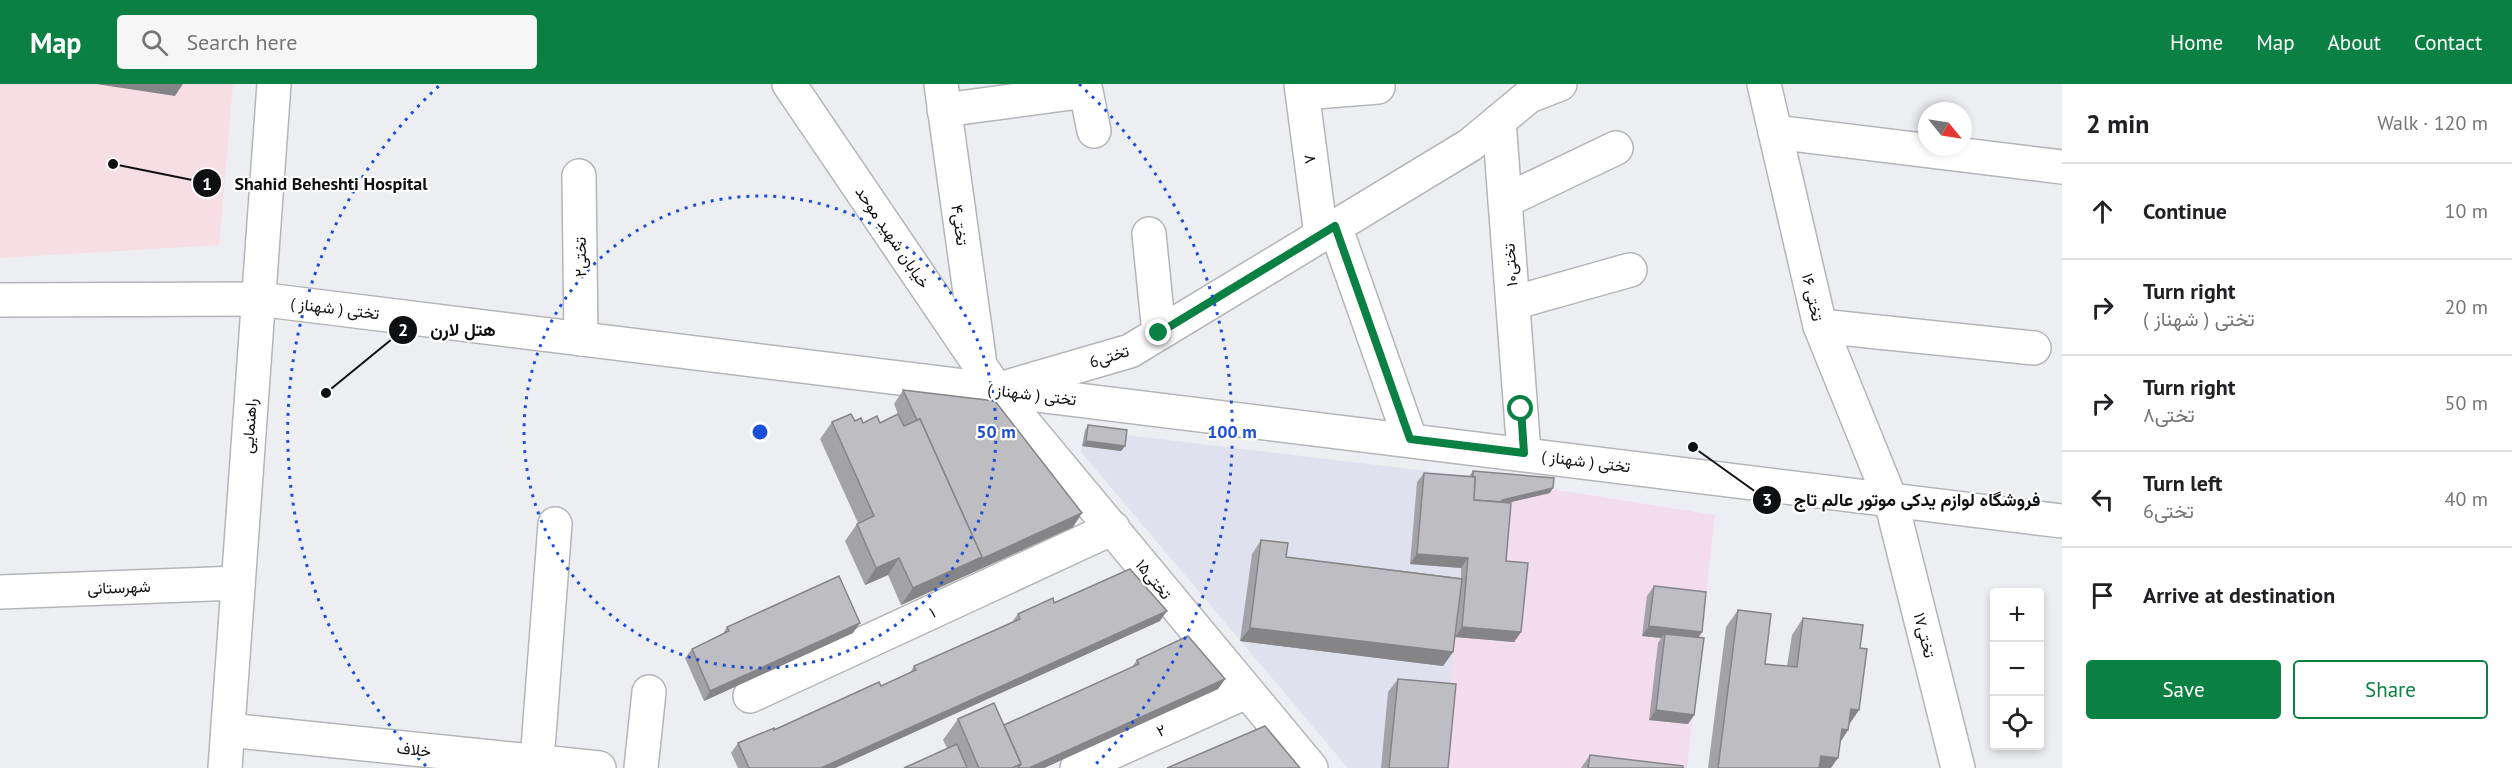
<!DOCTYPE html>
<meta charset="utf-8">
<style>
:root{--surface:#fff;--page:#f6f6f6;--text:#202124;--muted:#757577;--line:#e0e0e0;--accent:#0b8043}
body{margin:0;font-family:"PT Sans",Vazirmatn,sans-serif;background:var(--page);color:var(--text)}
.controls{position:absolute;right:18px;bottom:18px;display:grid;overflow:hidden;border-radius:6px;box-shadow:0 3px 9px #0003}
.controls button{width:54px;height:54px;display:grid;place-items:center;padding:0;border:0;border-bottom:2px solid var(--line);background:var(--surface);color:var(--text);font:30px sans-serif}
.compass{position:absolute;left:1918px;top:18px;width:54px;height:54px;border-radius:50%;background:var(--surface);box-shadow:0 3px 9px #0003;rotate:120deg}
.stop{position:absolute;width:18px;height:18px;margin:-14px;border:4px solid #0b8043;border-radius:50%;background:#fff}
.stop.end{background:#0b8043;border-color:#fff;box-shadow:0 2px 6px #0008}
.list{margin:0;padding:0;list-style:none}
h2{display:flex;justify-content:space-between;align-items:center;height:78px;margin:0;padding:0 24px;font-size:26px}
h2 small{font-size:20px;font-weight:400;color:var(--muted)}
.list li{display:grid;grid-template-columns:39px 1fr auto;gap:18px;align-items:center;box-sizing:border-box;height:96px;padding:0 24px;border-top:2px solid var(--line)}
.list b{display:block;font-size:22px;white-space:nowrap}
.list p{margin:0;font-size:20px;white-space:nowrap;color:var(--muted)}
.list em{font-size:20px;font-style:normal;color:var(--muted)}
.actions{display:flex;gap:12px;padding:18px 24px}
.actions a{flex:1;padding:14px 0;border:2px solid var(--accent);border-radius:6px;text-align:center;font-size:21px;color:var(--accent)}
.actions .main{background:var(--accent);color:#fff}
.icon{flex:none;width:33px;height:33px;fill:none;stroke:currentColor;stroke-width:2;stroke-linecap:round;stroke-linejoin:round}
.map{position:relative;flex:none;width:2062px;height:684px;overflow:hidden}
header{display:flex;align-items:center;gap:36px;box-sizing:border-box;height:84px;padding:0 30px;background:var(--accent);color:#fff}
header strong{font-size:28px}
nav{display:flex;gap:33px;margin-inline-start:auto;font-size:21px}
.search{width:420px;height:54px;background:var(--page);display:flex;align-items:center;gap:15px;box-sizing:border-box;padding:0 21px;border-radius:6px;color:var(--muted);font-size:22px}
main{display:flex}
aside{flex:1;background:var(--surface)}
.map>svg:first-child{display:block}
</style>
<header>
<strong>Map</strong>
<div class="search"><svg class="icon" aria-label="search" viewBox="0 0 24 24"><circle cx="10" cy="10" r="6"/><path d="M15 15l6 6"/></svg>Search here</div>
<nav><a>Home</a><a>Map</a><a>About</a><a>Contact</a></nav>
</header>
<main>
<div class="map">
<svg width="2062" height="684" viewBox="0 0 2062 684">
<rect width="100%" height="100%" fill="#edeef2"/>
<!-- built -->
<polygon fill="#dfe2ee" points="1085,346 1469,392 1444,684 1348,684 1081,368"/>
<!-- industrial -->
<polygon fill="#f4ddea" points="1469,392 1715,431 1687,684 1444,684"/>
<!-- medical -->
<polygon fill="#f7dde4" points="0,0 233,0 219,161 0,174"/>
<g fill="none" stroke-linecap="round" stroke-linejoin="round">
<defs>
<g id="minor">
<polyline points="789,0 996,305 1311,684"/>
<polyline points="941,0 979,273"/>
<polyline points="1301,0 1321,151"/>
<polyline points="1764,0 1820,242 1891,417 1958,684"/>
<polyline points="1303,9 1378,3"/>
<polyline points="944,26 1086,7 1094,47"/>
<polyline points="1499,37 1524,369"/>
<polyline points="1775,48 2062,83"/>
<polyline points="579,92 581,255"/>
<polyline points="1505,117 1616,64"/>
<polyline points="1335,142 1410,355"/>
<polyline points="1149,150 1159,249"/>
<polyline points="0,216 258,215 2062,437"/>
<polyline points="1513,219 1630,186"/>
<polyline points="1820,242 2034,264"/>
<polyline points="1010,302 1130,267 1470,61 1529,12 1560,0"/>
<polyline points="0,508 238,499"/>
<polyline points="750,612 1113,444"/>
<polyline points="228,646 599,684"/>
<polyline points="537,677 555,440"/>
<polyline points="225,684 274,0"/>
<polyline points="641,684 649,608"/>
<polyline points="1077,684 1246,608"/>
</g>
</defs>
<!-- minor casing -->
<use href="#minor" stroke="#b4b5b8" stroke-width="36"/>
<!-- minor -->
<use href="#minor" stroke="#fff" stroke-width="33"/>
</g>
<!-- wall -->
<g fill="#a3a3a7">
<polygon points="903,306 1073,443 901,521 888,491 865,501 845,457 857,440 858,439 820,355 832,338 855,337 863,339 880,339 898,330 894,320"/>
<polygon points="1088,341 1125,362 1121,367 1082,362 1085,346"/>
<polygon points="1473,387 1550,409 1507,419 1506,477 1521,548 1514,558 1455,553 1458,529 1453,568 1443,582 1240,557 1252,470 1261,456 1286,473 1461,494 1461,484 1410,480 1417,398 1424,389 1469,392"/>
<polygon points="1654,502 1702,548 1698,553 1694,631 1688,640 1649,636 1658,559 1661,554 1642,552 1647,512"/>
<polygon points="1054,519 1160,537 835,684 738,684 731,669 738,659 774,646 881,602 910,589 914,582 1012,538 1018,530"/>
<polygon points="1738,526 1765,580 1787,582 1792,551 1803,534 1860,564 1859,626 1849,641 1848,646 1840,658 1831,684 1708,684 1726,543"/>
<polygon points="727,543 853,549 704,617 685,574 692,565 722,551"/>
<polygon points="1137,576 1225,595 1218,605 1044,684 904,684 947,664 943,656 958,635 1004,641 1132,583"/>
<polygon points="1398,595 1448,684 1381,684 1388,608"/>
<polygon points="1590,671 1683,684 1581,684"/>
</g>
<!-- shaded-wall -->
<g fill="#858588">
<polygon points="96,0 183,0 175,12"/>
<polygon points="1086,357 1125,362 1121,367 1082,362"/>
<polygon points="1553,404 1550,409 1498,421 1502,416"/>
<polygon points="1082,429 1073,443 901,521 913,504 982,473"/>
<polygon points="1417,470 1468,474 1461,484 1410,480"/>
<polygon points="899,474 888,491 865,501 876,484"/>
<polygon points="1167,527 1160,537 835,684 821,684"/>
<polygon points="860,539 853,549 704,617 710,607"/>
<polygon points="1649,542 1702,548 1695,558 1665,550 1661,554 1642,552"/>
<polygon points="1462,543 1521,548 1514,558 1455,553"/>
<polygon points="1250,544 1453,568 1443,582 1240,557"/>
<polygon points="1225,595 1218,605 1044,684 1029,684"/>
<polygon points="1851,625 1859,626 1847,643"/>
<polygon points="1656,626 1694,631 1688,640 1649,636"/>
<polygon points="1842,645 1848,646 1837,663"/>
<polygon points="1821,672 1838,674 1831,684 1812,684"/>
</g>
<!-- building -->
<g fill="#bebec2" stroke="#858588" stroke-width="1.5">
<polygon points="903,306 995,317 1082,429 979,476 982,473 920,335 917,336"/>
<polygon points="851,330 855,337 861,334 863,339 877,332 880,339 898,330 904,342 920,335 982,473 913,504 899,474 876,484 857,440 874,432 832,338"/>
<polygon points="1088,341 1127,346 1125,362 1086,357"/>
<polygon points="1473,387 1554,394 1553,404 1502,416 1502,418 1474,416 1475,393 1473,393"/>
<polygon points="1424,389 1475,393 1474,416 1511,419 1506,477 1528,479 1521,548 1462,543 1468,474 1417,470"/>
<polygon points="1261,456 1288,459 1286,473 1462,495 1453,568 1250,544"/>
<polygon points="1130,485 1167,527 821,684 749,684 738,659 774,644 774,646 879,598 881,602 916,586 914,582 1020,535 1018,530 1053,514 1054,519"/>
<polygon points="839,492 860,539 710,607 692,565 729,547 727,543"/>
<polygon points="1654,502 1706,508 1702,548 1649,542"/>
<polygon points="1738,526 1771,530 1765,580 1797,583 1803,534 1863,541 1860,564 1867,565 1859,626 1851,625 1848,646 1842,645 1838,674 1821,672 1819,684 1718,684"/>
<polygon points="1665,550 1704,554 1694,631 1656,626"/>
<polygon points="1188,552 1225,595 1029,684 1018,684 1021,680 1004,641 1139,580 1137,576"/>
<polygon points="1398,595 1456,600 1448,684 1389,684"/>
<polygon points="994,619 1021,680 1012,684 979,684 958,635"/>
<polygon points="1265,642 1300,684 1167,684"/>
<polygon points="957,660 967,684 904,684"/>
<polygon points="1590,671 1683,682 1683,684 1588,684"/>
</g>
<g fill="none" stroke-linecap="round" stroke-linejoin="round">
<!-- route -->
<polyline stroke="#0b8043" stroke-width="8" points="1159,249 1335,142 1410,355 1524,369 1521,325"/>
</g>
<!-- distance rings -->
<g fill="none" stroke="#1d4ed8" stroke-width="3" stroke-dasharray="3 6">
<circle cx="760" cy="348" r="236"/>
<path d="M426 682A472 472 0 0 1 441 0M1079 0A472 472 0 0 1 1094 682"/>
</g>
<g text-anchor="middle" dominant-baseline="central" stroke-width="4.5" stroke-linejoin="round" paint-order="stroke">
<!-- street labels -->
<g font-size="16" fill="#0f1011" stroke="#fff">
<text transform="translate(1311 75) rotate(83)">۸</text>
<text transform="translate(960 141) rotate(82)">تختی۴</text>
<text transform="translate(893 153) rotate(56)">خیابان شهید موحد</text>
<text transform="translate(580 173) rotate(-91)">تختی۲</text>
<text transform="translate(1510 181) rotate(-94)">تختی۱۰</text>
<text transform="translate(1813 213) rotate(77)">تختی ۱۶</text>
<text transform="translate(335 224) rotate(7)">تختی ( شهناز )</text>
<text transform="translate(1109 272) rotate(-18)">6تختی</text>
<text transform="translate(1032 310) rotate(7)">تختی ( شهناز )</text>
<text transform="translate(249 342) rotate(-86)">راهنمایی</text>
<text transform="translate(1586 377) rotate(7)">تختی ( شهناز )</text>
<text transform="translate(1154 495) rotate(51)">تختی۱۵</text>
<text transform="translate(119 503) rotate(-2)">شهرستانی</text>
<text transform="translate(932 528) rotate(-25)">۱</text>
<text transform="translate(1925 551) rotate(76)">تختی۱۷</text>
<text transform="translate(1161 646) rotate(-24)">۲</text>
<text transform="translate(414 665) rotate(6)">خلاف</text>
</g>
</g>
<circle cx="760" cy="348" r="9" fill="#1d4ed8" stroke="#fff" stroke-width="3"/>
<g font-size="18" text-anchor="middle" font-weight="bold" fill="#1d4ed8" stroke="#fff" stroke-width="4.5" stroke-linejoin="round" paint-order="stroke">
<text x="996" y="354">50 m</text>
<text x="1232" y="354">100 m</text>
</g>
<!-- callouts -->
<path fill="none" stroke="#0f1011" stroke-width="2" d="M113 80L207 99M326 309L403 246M1693 363L1767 416"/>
<g fill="#0f1011" stroke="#fff" stroke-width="2">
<circle cx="113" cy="80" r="6"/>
<circle cx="326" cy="309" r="6"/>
<circle cx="1693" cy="363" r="6"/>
<circle cx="207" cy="99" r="15"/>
<circle cx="403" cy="246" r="15"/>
<circle cx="1767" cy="416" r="15"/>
</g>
<g font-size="18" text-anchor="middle" font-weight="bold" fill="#fff">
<text x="207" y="106">1</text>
<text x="403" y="252">2</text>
<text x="1767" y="422">3</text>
</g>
<g font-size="18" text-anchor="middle" font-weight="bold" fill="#0f1011" stroke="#fff" stroke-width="4.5" stroke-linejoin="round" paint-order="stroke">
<text x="331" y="106">Shahid Beheshti Hospital</text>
<text x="463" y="252">هتل لارن</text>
<text x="1917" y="422">فروشگاه لوازم یدکی موتور عالم تاج</text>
</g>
</svg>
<div class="controls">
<button>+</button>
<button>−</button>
<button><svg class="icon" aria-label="locate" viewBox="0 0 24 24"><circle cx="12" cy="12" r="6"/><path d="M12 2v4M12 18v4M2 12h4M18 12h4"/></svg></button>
</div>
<svg class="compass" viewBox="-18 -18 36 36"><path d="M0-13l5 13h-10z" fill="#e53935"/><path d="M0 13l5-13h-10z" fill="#757577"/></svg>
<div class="stop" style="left:1521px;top:325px"></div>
<div class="stop end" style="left:1159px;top:249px"></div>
</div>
<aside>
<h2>2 min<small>Walk · 120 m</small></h2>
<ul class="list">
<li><svg class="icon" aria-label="ahead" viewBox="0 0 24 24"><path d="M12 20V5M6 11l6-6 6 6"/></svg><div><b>Continue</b></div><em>10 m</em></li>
<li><svg class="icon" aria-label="right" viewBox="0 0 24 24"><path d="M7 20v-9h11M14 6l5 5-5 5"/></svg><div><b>Turn right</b><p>تختی ( شهناز )</p></div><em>20 m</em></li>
<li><svg class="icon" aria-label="right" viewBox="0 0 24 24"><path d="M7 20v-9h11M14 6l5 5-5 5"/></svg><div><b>Turn right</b><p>تختی۸</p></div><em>50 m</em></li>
<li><svg class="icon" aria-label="left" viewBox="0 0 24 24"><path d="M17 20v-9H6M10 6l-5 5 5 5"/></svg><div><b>Turn left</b><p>6تختی</p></div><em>40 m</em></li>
<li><svg class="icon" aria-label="arrive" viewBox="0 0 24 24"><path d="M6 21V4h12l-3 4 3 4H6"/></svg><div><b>Arrive at destination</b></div></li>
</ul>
<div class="actions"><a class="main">Save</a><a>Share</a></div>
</aside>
</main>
